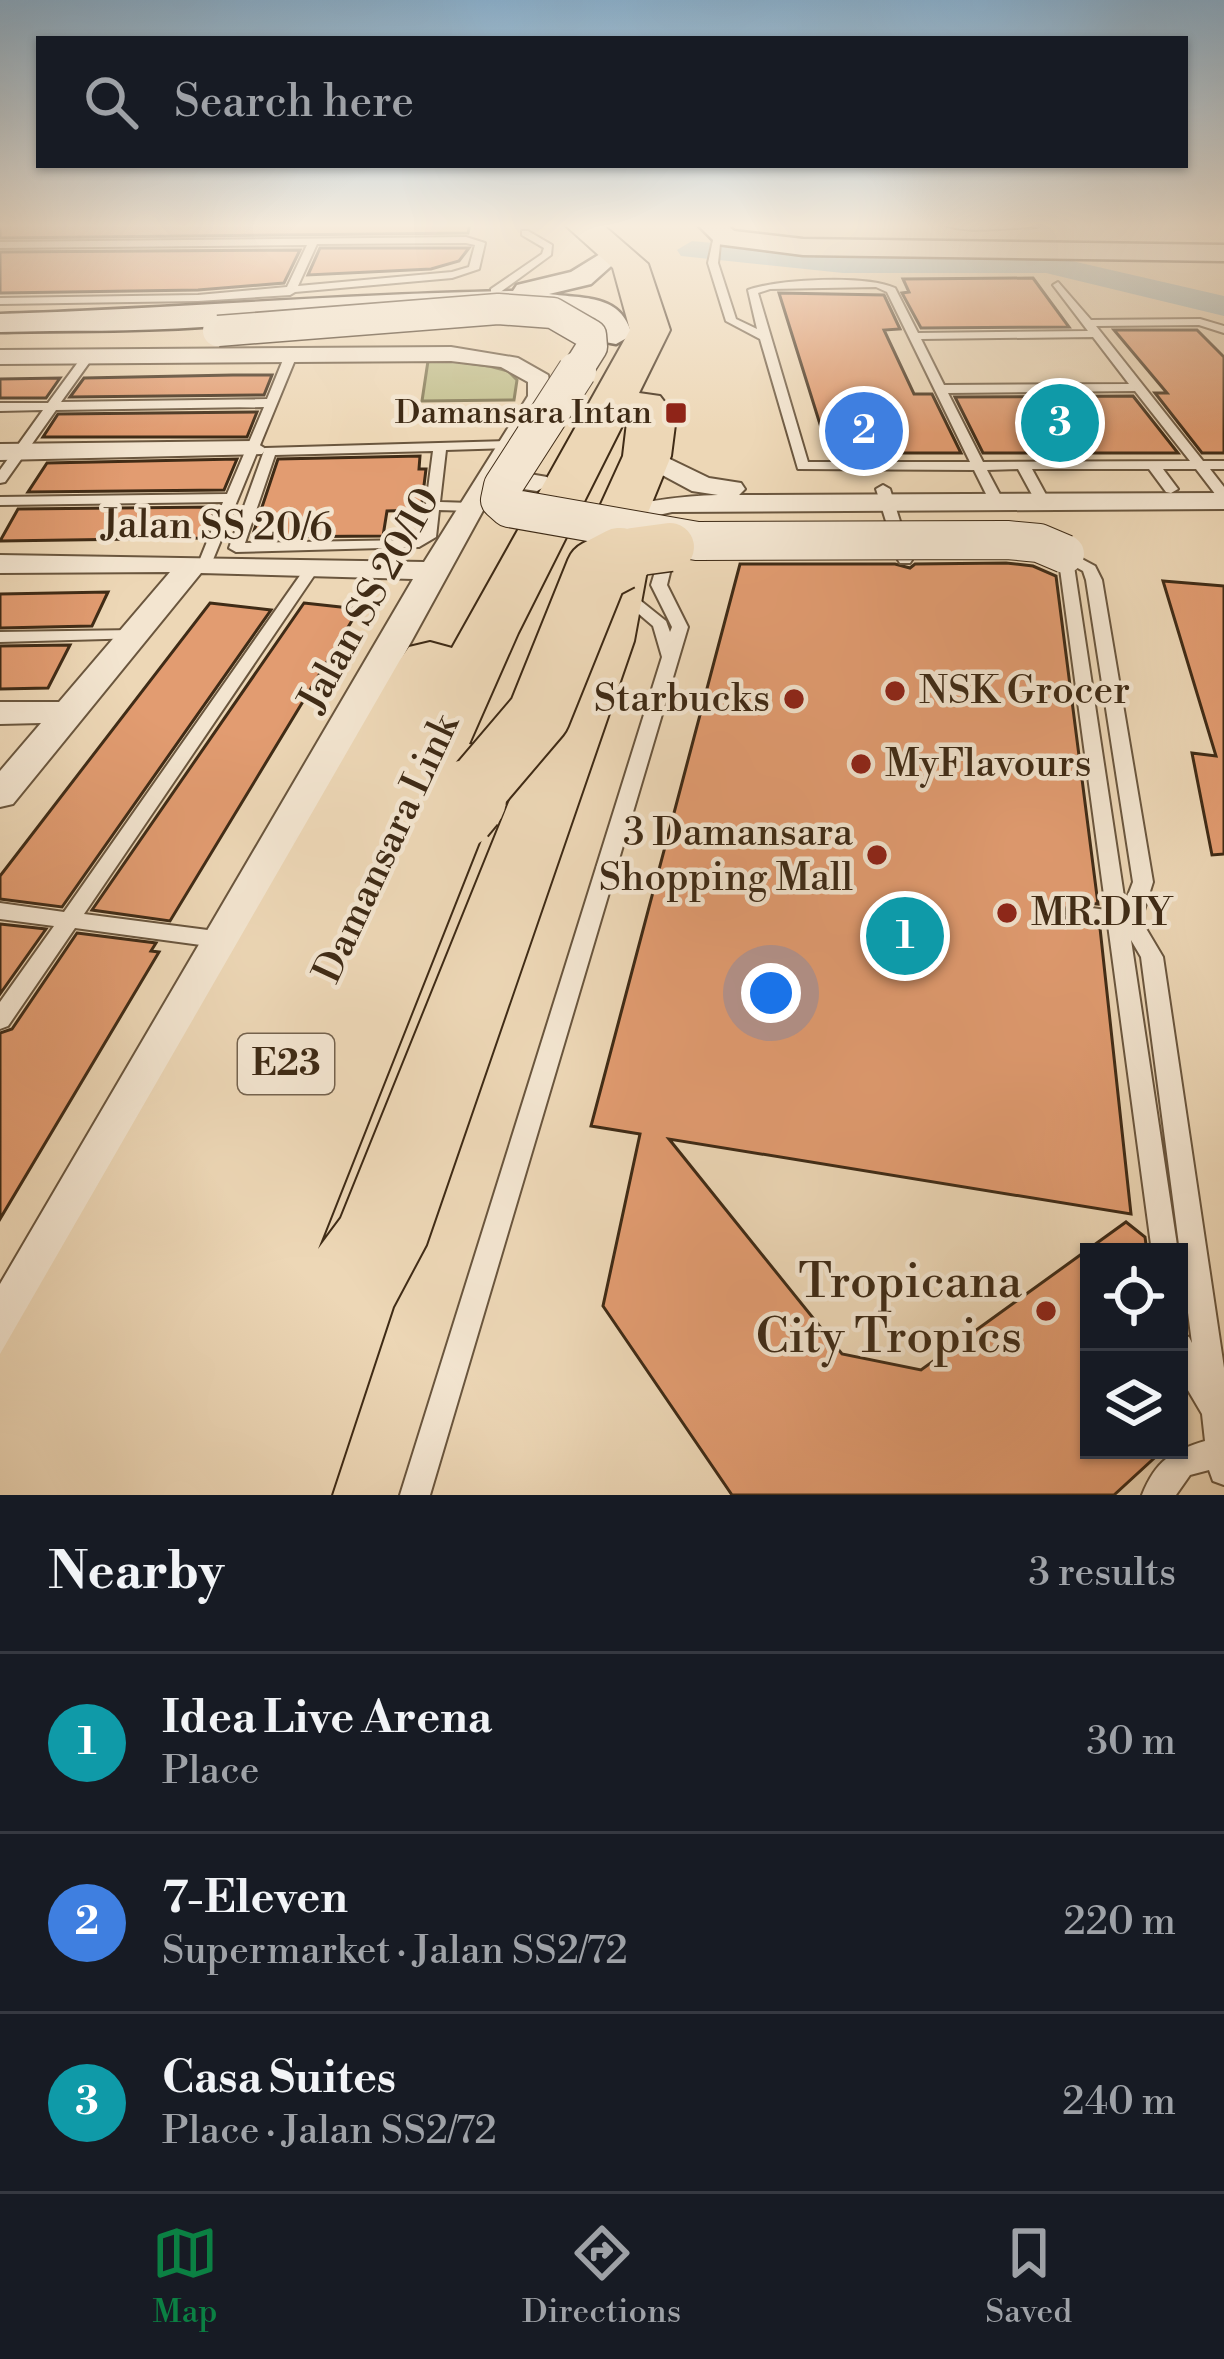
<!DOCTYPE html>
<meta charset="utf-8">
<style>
:root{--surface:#171b24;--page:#242831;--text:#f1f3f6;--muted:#9ea1a6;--line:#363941;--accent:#0b8043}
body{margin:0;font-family:"Libre Bodoni",serif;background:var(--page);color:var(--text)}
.controls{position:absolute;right:36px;bottom:36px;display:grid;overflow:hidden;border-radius:0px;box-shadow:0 3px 9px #0004}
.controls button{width:108px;height:108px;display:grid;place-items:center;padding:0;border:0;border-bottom:3px solid var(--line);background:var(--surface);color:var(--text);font:60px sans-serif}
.you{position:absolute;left:771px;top:993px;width:42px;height:42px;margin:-30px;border:9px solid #fff;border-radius:50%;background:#1a73e8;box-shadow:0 0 0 18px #1a73e833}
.badge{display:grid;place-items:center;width:78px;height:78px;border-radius:50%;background:var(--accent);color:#fff;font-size:39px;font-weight:700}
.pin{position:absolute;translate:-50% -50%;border:6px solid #fff;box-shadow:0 3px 12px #0006}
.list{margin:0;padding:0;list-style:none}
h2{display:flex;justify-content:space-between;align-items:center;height:156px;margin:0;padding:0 48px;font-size:51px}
h2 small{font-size:39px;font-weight:400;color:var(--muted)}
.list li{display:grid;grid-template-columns:78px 1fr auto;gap:36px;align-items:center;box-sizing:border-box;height:180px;padding:0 48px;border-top:3px solid var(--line)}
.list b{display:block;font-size:45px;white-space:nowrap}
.list p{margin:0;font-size:39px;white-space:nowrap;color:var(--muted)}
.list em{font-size:39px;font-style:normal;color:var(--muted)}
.icon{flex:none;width:66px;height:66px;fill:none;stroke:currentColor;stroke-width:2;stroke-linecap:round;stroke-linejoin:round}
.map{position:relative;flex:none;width:1224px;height:1495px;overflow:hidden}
.search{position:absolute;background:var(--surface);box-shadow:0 3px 9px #0004;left:36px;right:36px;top:36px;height:132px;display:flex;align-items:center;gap:30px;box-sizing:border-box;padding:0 42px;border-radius:0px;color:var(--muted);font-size:45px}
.sheet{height:696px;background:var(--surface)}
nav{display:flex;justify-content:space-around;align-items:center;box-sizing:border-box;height:168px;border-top:3px solid var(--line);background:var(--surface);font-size:33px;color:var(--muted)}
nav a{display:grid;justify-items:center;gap:6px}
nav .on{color:var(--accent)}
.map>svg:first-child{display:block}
</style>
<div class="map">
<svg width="1224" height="1495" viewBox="0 0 1224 1495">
<rect width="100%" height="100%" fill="#edd7b6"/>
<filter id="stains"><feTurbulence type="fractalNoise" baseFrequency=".00167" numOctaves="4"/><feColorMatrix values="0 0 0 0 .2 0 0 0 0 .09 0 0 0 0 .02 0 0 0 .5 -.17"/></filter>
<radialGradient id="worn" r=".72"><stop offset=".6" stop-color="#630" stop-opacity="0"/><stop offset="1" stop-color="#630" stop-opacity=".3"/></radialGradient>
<!-- green -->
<polygon fill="#bfbc89" stroke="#7f7450" stroke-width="3" points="446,360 489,366 508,371 517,380 514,400 422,401 428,361"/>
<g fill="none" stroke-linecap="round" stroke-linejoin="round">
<!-- river -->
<polygon fill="#9eb7ba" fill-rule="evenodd" points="692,241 843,255 1046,255 1224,296 1224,316 1046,273 843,273 681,256 677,250"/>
</g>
<!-- building -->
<g fill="#e29c71" stroke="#3f2b16" stroke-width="3">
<polygon points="0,224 470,224 468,233 0,238"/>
<polygon points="320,248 469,248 459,261 431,269 308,275"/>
<polygon points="300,250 284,283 198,290 0,293 0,252"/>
<polygon points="1033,278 1069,327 921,328 902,293 909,292 903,279"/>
<polygon points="779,293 884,295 900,329 884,330 914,394 932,394 961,453 829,453"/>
<polygon points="1114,330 1197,330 1224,357 1224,453 1202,453 1155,393 1167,393"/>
<polygon points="233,375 272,375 264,395 70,397 84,378"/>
<polygon points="60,378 46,398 0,398 0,379"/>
<polygon points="1133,396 1178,453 983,453 955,397"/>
<polygon points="257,412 247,437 43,437 58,414"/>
<polygon points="420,456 419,469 426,469 421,510 387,511 383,536 252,537 278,459"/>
<polygon points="237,459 224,490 28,492 47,463"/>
<polygon points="216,507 204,538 0,541 18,509"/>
<polygon points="1006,563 1033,566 1056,576 1098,904 1076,902 1067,907 1064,916 1070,923 1100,928 1131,1214 669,1139 842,1354 921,1370 1126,1222 1145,1237 1147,1252 1089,1252 1089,1450 1163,1450 1114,1495 732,1495 603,1306 640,1134 591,1126 740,564 895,564 910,568 915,564"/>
<polygon points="1163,581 1224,586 1224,854 1212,855 1192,753 1216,756"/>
<polygon points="108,592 92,626 0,628 0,594"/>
<polygon points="210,603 271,610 62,907 0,899 0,876"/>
<polygon points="304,603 359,609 170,921 92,910"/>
<polygon points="70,645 48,688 0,689 0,646"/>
<polygon points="0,924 46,929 0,994"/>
<polygon points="77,933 156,943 151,951 159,952 0,1219 0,1033 12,1029"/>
</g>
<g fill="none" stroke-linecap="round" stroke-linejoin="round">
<defs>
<g id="lane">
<path d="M942,224H1041L1037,227C1007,227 968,235 942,224Z"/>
<polygon points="522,231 528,231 552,245 551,255 499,293 491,293 491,289 542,254 544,248 522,235"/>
<path d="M734,235L739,238L737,240L720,244L718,263L736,319L757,329L748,290C779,279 865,275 895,288L918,333L1088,331L1053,285L1058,282L1091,320L1200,319L1224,326V333L1199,325L1096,326L1203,461H1224V469H1210L1224,487V500L1219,499L1196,469H1163L1178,489L1171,493L1166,492L1149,469H1032L1050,502L1043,506L1036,502L1018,469L987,470L1004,502L997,506L990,502L974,470L798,469L760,339L726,321L708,263L713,240ZM876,287L887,292L970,462H808L758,293L770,289ZM1093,337L1129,384L944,385L921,339ZM1135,391L1190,461L983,462L948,393Z"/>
<path d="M466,237L485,243L479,269L452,278L295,292L290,295L198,301L0,304V298L198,295L287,287L307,245L0,248V242ZM466,243L475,245L469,267L452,272L298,286L317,244Z"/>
<polygon points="291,352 297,355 210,567 205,568 198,564 223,502 0,505 0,497 227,494 264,407 56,410 5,482 0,483 0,470 43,410 0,411 0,403 48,403 84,354 88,353 94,356 61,402 267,399 285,355"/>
<path d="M508,441L513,442V448L446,450L440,502L471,503L478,507L471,511L439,510L436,537L419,547L236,552L229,548L265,448ZM433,451L422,535L411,540L245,543L275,455Z"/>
<polygon points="883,485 890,489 912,560 910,563 900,563 898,560 876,489"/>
<polygon points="668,548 675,552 667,585 688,627 430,1495 400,1495 662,657 653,626 613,592 621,587 626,589 666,621 670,632 672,627 651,585 661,552"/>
<path d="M1065,550L1095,566L1102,580L1153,882L1141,920L1163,957L1224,1368V1485L1213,1481L1209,1470L1190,1475L1176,1495H1142C1156,1460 1172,1451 1205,1441L1202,1414L1179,1375V1333L1189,1337L1192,1343L1141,957L1131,940L1178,1252H1152L1108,925L1071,919L1068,914L1071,909L1078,906L1106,910L1058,554ZM1074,566L1083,571L1086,580L1133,882L1125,903Z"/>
<polygon points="313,563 320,567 84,914 223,932 231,934 234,940 231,946 223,948 75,928 8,1026 0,1029 0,1002 54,926 0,919 0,903 64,912 308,564"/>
<polygon points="135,630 141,632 143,635 141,638 0,642 0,632"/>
</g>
<g id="street">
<polygon points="451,347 518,358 548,375 552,396 507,470 547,477 551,483 537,491 497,485 20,1356 0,1364 0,1284 413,579 201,573 13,804 0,807 0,771 41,723 0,724 0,702 59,702 170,572 0,573 0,555 424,562 528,396 528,382 501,367 451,361 0,364 0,350"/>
<polygon points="253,441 266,449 262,454 0,460 0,444"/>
<path d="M647,448L709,478L741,483L745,489L739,495L1224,493V509L672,512L618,524L608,522L604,516L608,510C646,501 680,496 718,495L692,491L638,462L634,456Z"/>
</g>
<g id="secondary">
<polygon points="697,224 726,224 734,231 803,239 1224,245 1224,261 803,255 717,244"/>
<path d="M605,251L619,259L591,284L549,294C585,299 621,294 632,335L616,344L605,342L595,318C463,302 334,316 202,327C135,332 67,330 0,332V314C171,309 341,294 513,291L517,285L571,272Z"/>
</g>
<path id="highway" d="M564,224H602L648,264L670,330L639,393L660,396L676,417L671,456L638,537L648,565L634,641L426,1245L393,1307L331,1495H0V1354L400,660L409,647L430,642L452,648L630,330L613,268ZM628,414L623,456L586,537L594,565L574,641L341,1218L318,1249L510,764L500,749L469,744L518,633Z"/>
</defs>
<!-- lane casing -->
<use href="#lane" stroke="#6a563e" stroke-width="4"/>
<!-- street casing -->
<use href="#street" stroke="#6a563e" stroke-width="4"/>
<!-- secondary casing -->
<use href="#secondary" stroke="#3f2b16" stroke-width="5"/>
<!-- highway casing -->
<use href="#highway" stroke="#3f2b16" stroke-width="4"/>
<!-- lane -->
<use href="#lane" fill="#f3e5d0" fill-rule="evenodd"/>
<!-- street -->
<use href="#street" fill="#f3e5d0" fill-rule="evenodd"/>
<!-- secondary -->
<use href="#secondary" fill="#f3e5d0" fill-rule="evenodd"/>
<!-- highway -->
<use href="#highway" fill="#edd7b6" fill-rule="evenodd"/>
<defs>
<polyline id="secondary-bridge-far1" points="218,331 498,309 553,313 591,335 592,347 575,374"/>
<polyline id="secondary-bridge" points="577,371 503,486 500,500 509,508 697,541 1007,540 1039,543 1065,554"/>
<polyline id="highway-bridge-far2" points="614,562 633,552 670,547"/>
<polyline id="highway-bridge-far1" points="465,802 539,715 597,571 620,559"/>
<polyline id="highway-bridge" points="457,811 467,799"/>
</defs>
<!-- secondary-bridge-far1 casing -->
<use href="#secondary-bridge-far1" stroke="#3f2b16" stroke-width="33" stroke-linecap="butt"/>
<!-- secondary-bridge casing -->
<use href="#secondary-bridge" stroke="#3f2b16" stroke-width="40" stroke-linecap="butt"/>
<!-- highway-bridge-far2 casing -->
<use href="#highway-bridge-far2" stroke="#3f2b16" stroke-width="51" stroke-linecap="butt"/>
<!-- highway-bridge-far1 casing -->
<use href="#highway-bridge-far1" stroke="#3f2b16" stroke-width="66" stroke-linecap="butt"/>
<!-- highway-bridge casing -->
<use href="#highway-bridge" stroke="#3f2b16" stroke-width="82" stroke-linecap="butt"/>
<!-- secondary-bridge-far1 -->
<use href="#secondary-bridge-far1" stroke="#f3e5d0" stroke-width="30"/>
<!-- secondary-bridge -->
<use href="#secondary-bridge" stroke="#f3e5d0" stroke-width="38"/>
<!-- highway-bridge-far2 -->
<use href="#highway-bridge-far2" stroke="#edd7b6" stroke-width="48"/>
<!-- highway-bridge-far1 -->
<use href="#highway-bridge-far1" stroke="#edd7b6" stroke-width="62"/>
<!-- highway-bridge -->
<use href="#highway-bridge" stroke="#edd7b6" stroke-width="78"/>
</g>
<!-- sky -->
<linearGradient id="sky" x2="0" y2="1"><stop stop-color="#8ab5d6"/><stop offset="0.52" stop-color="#f7edde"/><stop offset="1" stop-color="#f7edde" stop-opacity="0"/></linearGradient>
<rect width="1224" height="434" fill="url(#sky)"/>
<!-- markers -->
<g fill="#8f2418" stroke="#f3e5d0" stroke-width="4.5">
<rect x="664" y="401" width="24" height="24" rx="6"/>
<circle cx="895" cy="691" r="12"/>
<circle cx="794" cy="699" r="12"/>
<circle cx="861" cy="764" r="12"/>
<circle cx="877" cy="855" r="12"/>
<circle cx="1007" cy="913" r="12"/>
<circle cx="1046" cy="1311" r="12"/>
</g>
<g text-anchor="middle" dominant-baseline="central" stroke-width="9" stroke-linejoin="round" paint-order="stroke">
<!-- far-poi labels -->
<g font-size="33" fill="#3f2b16" stroke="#f3e5d0" text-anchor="end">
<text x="652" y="413">Damansara Intan</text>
</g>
<!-- shield labels -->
<rect fill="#f3e5d0" stroke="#75634e" stroke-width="3" x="238" y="1034" width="96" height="60" rx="9"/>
<g font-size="36" font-weight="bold" fill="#3f2b16">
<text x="286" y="1064">E23</text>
</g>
<!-- street labels -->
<g font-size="39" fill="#3f2b16" stroke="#f3e5d0">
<text transform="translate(217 527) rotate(1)">Jalan SS 20/6</text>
<text transform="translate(370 600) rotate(-61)">Jalan SS 20/10</text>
<text transform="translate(387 849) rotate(-65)">Damansara Link</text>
</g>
<!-- poi labels -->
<g font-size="39" fill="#3f2b16" stroke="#f3e5d0" text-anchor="start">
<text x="919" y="691">NSK Grocer</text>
<text x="770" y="699" text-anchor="end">Starbucks</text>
<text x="885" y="764">MyFlavours</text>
<text x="853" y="833" text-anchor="end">3 Damansara<tspan x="853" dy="45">Shopping Mall</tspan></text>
<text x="1031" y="913">MR.DIY</text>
</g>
<!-- near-poi labels -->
<g font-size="48" fill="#3f2b16" stroke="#f3e5d0" text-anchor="end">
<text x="1022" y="1283">Tropicana<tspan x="1022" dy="55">City Tropics</tspan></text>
</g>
</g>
<rect width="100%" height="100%" filter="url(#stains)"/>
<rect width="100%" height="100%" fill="url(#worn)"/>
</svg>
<div class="controls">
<button><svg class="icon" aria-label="locate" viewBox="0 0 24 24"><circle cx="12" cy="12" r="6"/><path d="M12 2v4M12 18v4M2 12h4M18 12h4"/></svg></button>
<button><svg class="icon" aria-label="layers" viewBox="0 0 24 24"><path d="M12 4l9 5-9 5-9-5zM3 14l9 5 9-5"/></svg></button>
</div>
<div class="you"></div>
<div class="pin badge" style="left:905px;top:936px;background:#0f9aa8">1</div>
<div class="pin badge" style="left:864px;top:431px;background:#3f7fe0">2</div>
<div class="pin badge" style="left:1060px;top:423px;background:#0f9aa8">3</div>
<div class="search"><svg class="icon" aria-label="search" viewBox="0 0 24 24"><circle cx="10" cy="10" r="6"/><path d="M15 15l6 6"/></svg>Search here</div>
</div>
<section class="sheet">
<h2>Nearby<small>3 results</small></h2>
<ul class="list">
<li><span class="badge" style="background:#0f9aa8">1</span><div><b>Idea Live Arena</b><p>Place</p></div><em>30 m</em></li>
<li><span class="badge" style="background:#3f7fe0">2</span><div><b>7-Eleven</b><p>Supermarket · Jalan SS2/72</p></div><em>220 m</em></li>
<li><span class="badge" style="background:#0f9aa8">3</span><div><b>Casa Suites</b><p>Place · Jalan SS2/72</p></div><em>240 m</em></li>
</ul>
</section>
<nav>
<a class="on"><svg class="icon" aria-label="map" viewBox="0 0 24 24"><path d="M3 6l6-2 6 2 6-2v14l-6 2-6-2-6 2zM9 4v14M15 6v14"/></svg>Map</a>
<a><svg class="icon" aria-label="directions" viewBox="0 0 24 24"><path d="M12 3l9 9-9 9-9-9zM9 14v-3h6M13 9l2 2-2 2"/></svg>Directions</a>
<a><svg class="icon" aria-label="saved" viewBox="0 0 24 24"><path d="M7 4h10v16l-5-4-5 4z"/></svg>Saved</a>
</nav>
